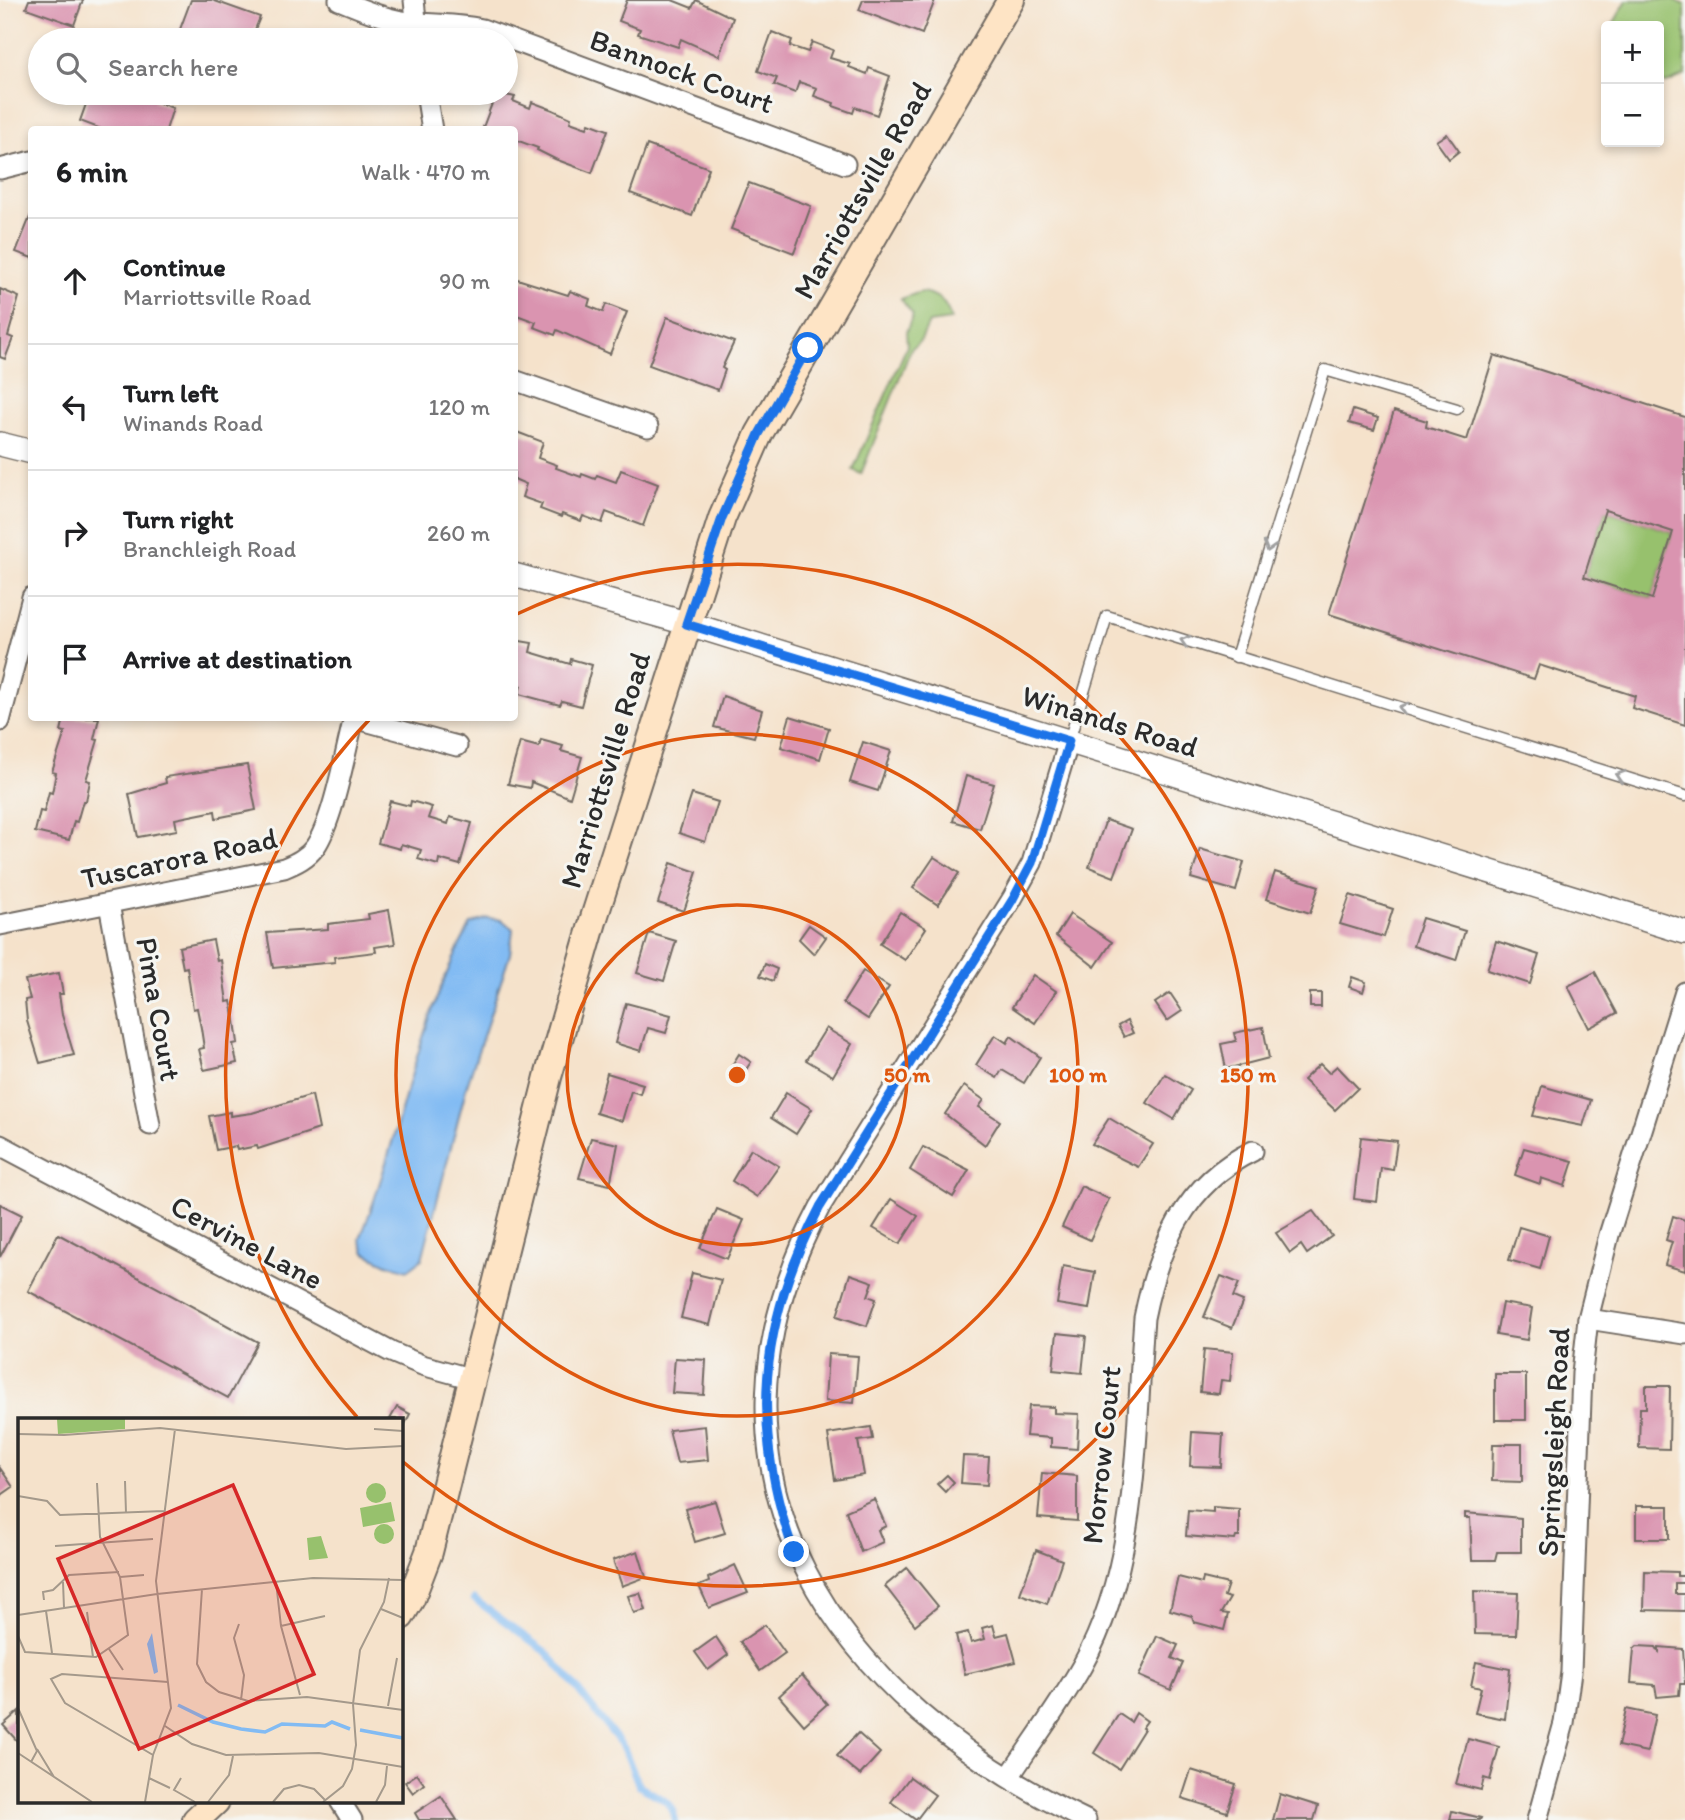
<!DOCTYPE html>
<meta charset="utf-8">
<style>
:root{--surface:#fff;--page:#f6f6f6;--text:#202124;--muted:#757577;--line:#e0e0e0}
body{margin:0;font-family:Itim,sans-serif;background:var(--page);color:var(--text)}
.controls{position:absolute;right:21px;top:21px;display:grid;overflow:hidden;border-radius:7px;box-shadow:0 4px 10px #0003}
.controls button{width:63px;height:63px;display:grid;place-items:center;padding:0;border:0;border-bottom:2px solid var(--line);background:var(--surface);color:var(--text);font:35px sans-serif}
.stop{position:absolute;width:21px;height:21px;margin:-16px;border:5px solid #1a73e8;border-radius:50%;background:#fff}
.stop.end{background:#1a73e8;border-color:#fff;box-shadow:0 2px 7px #0008}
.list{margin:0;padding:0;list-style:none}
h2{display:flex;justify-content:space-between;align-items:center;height:91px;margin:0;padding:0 28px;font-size:30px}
h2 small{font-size:23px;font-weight:400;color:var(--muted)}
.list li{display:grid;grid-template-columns:46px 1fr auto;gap:21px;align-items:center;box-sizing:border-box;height:126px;padding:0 28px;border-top:2px solid var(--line)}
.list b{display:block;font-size:26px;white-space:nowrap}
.list p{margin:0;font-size:23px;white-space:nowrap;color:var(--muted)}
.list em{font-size:23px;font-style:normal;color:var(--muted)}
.icon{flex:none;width:38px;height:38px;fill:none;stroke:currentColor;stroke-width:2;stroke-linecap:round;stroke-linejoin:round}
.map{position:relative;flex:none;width:1685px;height:1820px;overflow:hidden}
.search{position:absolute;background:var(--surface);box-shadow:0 4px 10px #0003;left:28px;top:28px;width:490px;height:77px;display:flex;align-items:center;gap:18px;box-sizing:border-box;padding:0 24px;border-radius:38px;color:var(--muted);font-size:26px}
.panel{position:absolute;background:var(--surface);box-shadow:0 4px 10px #0003;left:28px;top:126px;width:490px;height:595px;border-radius:7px}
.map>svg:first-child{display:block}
</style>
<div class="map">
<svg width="1685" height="1820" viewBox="0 0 1685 1820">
<rect width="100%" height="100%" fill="#f6f6f2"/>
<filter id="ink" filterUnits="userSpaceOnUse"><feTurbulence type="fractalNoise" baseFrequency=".0143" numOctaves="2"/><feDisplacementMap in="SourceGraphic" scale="14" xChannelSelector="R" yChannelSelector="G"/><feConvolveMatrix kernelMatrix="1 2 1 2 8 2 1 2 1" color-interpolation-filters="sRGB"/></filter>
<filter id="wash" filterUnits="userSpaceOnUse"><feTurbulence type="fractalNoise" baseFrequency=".00686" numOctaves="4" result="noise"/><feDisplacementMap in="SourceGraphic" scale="28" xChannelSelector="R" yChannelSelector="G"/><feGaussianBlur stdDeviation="1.57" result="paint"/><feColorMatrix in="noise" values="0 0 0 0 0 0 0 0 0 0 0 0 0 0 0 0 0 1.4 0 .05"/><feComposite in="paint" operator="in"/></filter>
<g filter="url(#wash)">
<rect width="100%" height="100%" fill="#f5e2cb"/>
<!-- green -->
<g fill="#97c16d" stroke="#61764c" stroke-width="2">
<polygon points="1627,0 1673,0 1685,5 1685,75 1667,83 1659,83 1659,26 1612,26"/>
<path d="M920,292C938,294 947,302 951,320L929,323L921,340L911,349L861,474L853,470L907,346L906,332L913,315L901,299Z"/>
<polygon points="1605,510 1673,532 1652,599 1584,577"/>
</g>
<!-- water -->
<path fill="#82bbf3" stroke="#56738f" stroke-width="2" d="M488,918L502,920L513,929L510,954L467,1085L422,1259L408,1270L387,1264L365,1253L360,1239C401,1135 416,1021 471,924Z"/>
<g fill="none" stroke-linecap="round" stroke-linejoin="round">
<!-- stream -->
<path stroke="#82bbf3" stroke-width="7" d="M474,1599L546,1652L568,1677L624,1748L639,1786C655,1796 673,1799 675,1820"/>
</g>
<g id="blocks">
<!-- building -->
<g fill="#da94b0" fill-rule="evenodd">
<polygon points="29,0 83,0 74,25 26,8"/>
<polygon points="191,0 212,0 260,17 252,37 250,40 176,40"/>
<polygon points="627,0 672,0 692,8 696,0 733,18 719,56 681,39 678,47 638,34 640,29 619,21"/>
<polygon points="863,0 935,0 922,34 859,10"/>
<polygon points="772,32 792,40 790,46 808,52 812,42 833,50 830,58 850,64 849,67 867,74 869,68 890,76 877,115 855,107 853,113 833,106 834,103 814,96 817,88 799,82 795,93 774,85 777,78 758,71"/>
<polygon points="90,93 147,93 156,96 154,101 173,108 166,130 101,129 80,121"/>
<polygon points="496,93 515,97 513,101 530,108 532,102 553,110 571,118 570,122 587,128 589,123 608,130 592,173 555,159 537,150 538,148 519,141 514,143 514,130 482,130"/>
<polygon points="1447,134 1459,151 1449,159 1436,141"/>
<polygon points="647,145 709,168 692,216 630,193"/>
<polygon points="749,183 811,206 794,253 731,229"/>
<polygon points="32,212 32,258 16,252"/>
<polygon points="514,278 568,295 570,291 590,299 588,306 603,312 606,304 627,312 610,354 557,330 555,335 534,327 536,322 514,314"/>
<polygon points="0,289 19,297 8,336 13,338 5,359 0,357"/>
<polygon points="667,317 734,342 722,368 725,370 718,390 649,365"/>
<path d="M1494,355L1685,417V725L1632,708L1635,696L1539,665L1534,679L1329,614L1394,411L1427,421L1426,427L1467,440ZM1605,510L1673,532L1652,599L1584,577Z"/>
<polygon points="1353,410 1378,418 1374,430 1349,423"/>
<polygon points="514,431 543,442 538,458 557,465 556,468 581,477 582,474 595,479 597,475 616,482 621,470 658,484 643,526 606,512 602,523 583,516 581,521 562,514 561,517 540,509 542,504 522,497 526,484 514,479"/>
<polygon points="514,640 532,643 530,652 570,664 571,659 592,665 581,706 562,701 560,705 519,694 521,685 514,683"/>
<polygon points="723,696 762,710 754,737 714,727"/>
<polygon points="790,716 829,728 820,759 781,747"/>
<polygon points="64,718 99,718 94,739 98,740 86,780 90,781 86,801 83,801 77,822 74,821 69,840 35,832 40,811 44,812 49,792 52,793 56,773 52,772 65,732 61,731"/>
<polygon points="541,740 563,746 561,751 582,757 570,798 531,782 530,788 508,784 520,742 539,747"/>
<polygon points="863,742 891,751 878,791 850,782"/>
<polygon points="247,765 256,810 216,818 215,811 175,819 177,830 138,837 129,794 166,783 165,777"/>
<polygon points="966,776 994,784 980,829 953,821"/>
<polygon points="692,794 718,802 705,842 679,833"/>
<polygon points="390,801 410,806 411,801 432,807 428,818 448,824 450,817 472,823 460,865 439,859 438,865 418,859 421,850 401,844 400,849 378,843"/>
<polygon points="1106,820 1132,829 1114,877 1089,867"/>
<polygon points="1200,849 1244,862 1236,891 1191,878"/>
<polygon points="934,857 959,873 938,905 913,888"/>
<polygon points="671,863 697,872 684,911 658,903"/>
<polygon points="1275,872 1319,886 1310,913 1266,899"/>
<polygon points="1350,895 1393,909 1384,937 1340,924"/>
<polygon points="389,910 395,944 375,947 376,952 334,957 335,962 273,968 267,933 328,929 328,924 369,919 368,914"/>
<polygon points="900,912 926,928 905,960 880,944"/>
<polygon points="1070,914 1112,942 1095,967 1056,936"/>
<polygon points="1422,918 1465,931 1456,960 1413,946"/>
<polygon points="809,925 826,937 814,954 799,939"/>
<polygon points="649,933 676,941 664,981 637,973"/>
<polygon points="213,940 217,961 221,960 227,1002 231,1001 235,1021 238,1043 233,1044 237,1063 204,1070 199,1049 204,1048 201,1028 197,1008 193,1009 187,967 183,968 179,947"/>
<polygon points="1496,941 1539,955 1530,984 1487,970"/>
<polygon points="765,964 777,969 773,981 760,976"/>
<polygon points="863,971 889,987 868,1019 843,1003"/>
<polygon points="1595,972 1617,1013 1589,1028 1568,986"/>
<polygon points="59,973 63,994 59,994 62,1015 74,1055 40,1063 27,1021 25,1000 30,999 25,980"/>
<polygon points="1033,975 1056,991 1035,1023 1012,1007"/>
<polygon points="1352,977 1366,982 1363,992 1349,987"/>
<polygon points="1170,993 1182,1011 1167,1021 1155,1003"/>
<rect x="1310" y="993" width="11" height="14"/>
<polygon points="626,1003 671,1015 666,1033 648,1028 641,1051 615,1043"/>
<polygon points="1127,1021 1133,1033 1124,1037 1118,1026"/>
<polygon points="1263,1027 1269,1058 1226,1069 1221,1044 1236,1041 1234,1033"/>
<polygon points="826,1028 852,1044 833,1076 806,1060"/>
<polygon points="995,1035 1007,1043 1011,1036 1040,1057 1024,1083 1002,1070 997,1078 976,1065"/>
<polygon points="739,1054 751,1062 741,1077 729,1070"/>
<polygon points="1320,1064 1329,1073 1337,1066 1358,1088 1335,1110 1303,1080"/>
<polygon points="607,1073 643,1084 640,1094 631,1091 622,1121 596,1113"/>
<polygon points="1165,1074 1191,1090 1174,1119 1147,1103"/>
<polygon points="964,1086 984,1100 979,1107 1000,1121 985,1145 945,1114"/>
<polygon points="1542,1086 1591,1100 1583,1126 1533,1116"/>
<polygon points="786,1093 812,1109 796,1134 771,1118"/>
<polygon points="312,1095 319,1129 258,1149 257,1146 237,1150 236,1146 216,1150 209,1116 230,1112 230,1116 252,1113"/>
<polygon points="1109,1118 1153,1144 1138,1167 1092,1144"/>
<polygon points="1361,1137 1397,1141 1393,1170 1381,1168 1377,1202 1354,1199"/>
<polygon points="591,1138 618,1144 610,1185 579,1178"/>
<polygon points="923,1147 969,1170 953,1197 910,1170"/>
<polygon points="1524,1148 1573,1161 1565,1186 1541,1178 1540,1184 1515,1175"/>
<polygon points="751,1149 779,1166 757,1197 732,1181"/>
<polygon points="1081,1186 1109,1199 1090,1240 1062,1227"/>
<polygon points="891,1199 918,1216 900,1244 873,1228"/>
<polygon points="0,1204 22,1215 0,1257"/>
<polygon points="717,1209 744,1220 727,1259 700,1248"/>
<polygon points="1313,1211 1332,1236 1307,1254 1301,1245 1290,1253 1276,1233"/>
<polygon points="1673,1216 1685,1220 1685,1271 1665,1265 1672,1242 1666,1240"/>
<polygon points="1519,1227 1549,1236 1540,1269 1509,1260"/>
<polygon points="58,1234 258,1342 228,1398 28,1291"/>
<polygon points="1063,1266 1095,1272 1089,1309 1057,1304"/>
<polygon points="692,1273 721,1280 710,1325 681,1318"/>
<polygon points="850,1274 873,1282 868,1296 876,1299 867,1326 837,1316"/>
<polygon points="1221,1276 1239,1283 1233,1297 1243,1301 1232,1328 1204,1317"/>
<polygon points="1502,1303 1532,1308 1527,1340 1496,1335"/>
<polygon points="1057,1333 1086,1336 1082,1373 1053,1370"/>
<polygon points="1204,1349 1233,1352 1230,1381 1221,1380 1219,1394 1200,1392"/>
<polygon points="828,1354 858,1356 854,1403 825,1401"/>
<polygon points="675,1358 706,1360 704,1395 672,1393"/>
<rect x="1495" y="1374" width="31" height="46"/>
<polygon points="1646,1386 1670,1386 1669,1449 1639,1448 1640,1408 1646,1408"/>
<polygon points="1029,1406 1054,1407 1054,1413 1079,1414 1077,1449 1051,1447 1051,1438 1026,1436"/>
<polygon points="397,1407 410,1414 401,1432 401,1419 390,1419"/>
<polygon points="705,1426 708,1460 677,1463 669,1430"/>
<polygon points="871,1427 873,1439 858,1441 864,1475 835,1480 828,1434"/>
<polygon points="1192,1432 1223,1434 1221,1467 1190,1466"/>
<polygon points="1493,1444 1522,1444 1522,1482 1492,1481"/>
<polygon points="963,1456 989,1457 987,1485 961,1483"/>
<polygon points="0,1468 13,1487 0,1496"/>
<polygon points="1042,1473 1077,1476 1077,1521 1038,1518"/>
<polygon points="947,1475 954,1482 945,1492 937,1484"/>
<polygon points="874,1499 886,1526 878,1530 883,1542 861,1552 846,1511"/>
<polygon points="715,1501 725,1533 695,1542 685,1509"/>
<rect x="1636" y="1506" width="33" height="33"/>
<polygon points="1213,1507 1239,1509 1239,1537 1236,1537 1235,1540 1186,1536 1188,1510 1213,1512"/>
<polygon points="1465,1513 1521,1518 1521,1552 1497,1552 1495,1560 1472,1560 1470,1518 1465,1518"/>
<polygon points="1036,1550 1062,1560 1047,1604 1020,1594"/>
<polygon points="638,1551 646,1577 622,1586 613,1560"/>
<polygon points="735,1565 748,1593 709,1608 699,1586 709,1582 708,1578"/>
<polygon points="907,1568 938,1606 915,1625 885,1586"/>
<polygon points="1645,1571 1677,1572 1677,1576 1685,1576 1685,1583 1675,1583 1675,1594 1685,1594 1685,1611 1644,1610"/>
<polygon points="1178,1577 1202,1583 1203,1578 1228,1584 1224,1596 1230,1598 1221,1613 1228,1614 1224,1630 1194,1622 1192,1616 1170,1610"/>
<polygon points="1474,1591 1518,1593 1516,1635 1475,1634"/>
<polygon points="640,1593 646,1610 634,1613 628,1596"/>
<polygon points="765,1625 785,1653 760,1671 740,1642"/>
<polygon points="993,1625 996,1636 1008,1633 1016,1662 965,1674 956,1635 968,1632 971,1643 985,1639 982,1628"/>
<polygon points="1157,1636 1178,1645 1172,1658 1183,1663 1171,1690 1139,1676"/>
<polygon points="716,1637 728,1655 708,1670 695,1652"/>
<polygon points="1637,1646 1656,1647 1659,1652 1659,1647 1683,1649 1685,1684 1680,1684 1679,1695 1657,1697 1655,1685 1631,1683 1634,1649"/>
<polygon points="1476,1662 1510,1669 1505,1719 1475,1713 1481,1688 1471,1686"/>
<polygon points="802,1675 827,1704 804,1725 779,1696"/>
<polygon points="1626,1709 1655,1715 1647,1752 1618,1746"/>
<polygon points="19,1711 19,1743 3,1725"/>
<polygon points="1136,1713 1147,1721 1142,1728 1144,1729 1119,1769 1094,1753 1119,1714 1131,1722"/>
<polygon points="858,1733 880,1753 860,1775 837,1756"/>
<polygon points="1468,1739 1499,1747 1490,1780 1484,1778 1481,1790 1456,1784"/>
<polygon points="1191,1770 1236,1784 1227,1812 1182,1798"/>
<polygon points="417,1774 424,1784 413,1793 405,1782"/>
<polygon points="910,1777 935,1795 916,1820 891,1802"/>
<polygon points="1280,1794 1318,1806 1314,1820 1273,1820"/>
<polygon points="441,1796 457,1820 419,1820 415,1813"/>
<polygon points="1452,1811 1481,1818 1480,1820 1450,1820"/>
</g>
</g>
</g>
<g filter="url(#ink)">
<use href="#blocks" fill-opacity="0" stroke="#726b63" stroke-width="2"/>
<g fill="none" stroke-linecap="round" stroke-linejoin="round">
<defs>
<g id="service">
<polyline points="1236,657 1325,370 1457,409"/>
<polyline points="1069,741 1107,616 1685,796"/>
</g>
<g id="minor">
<path d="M339,0C363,10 390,21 417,23C440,24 460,24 482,29L845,164"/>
<polyline points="414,0 418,40"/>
<polyline points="426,93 432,130"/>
<polyline points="0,169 32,161"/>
<polyline points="514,380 648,427"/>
<polyline points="354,718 457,746"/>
<polyline points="0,721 32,597"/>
<path d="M1069,741L1032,863L1012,899L820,1207C677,1477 836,1701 1086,1820"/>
<polyline points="109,904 150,1125"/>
<path d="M0,925L284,868C296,863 307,858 315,847C334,819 345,752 354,718"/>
<polyline points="0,1145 391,1352 422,1365 473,1379"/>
<polyline points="1588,1319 1685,1334"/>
<path d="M1009,1777C1033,1741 1060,1705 1082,1666C1140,1562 1135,1433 1144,1318C1158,1248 1185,1183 1253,1151"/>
<polyline points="340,1801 352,1820"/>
<polyline points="1537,1820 1564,1723 1571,1672 1582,1373 1588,1319 1609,1235 1685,992"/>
</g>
<g id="tertiary">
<polyline points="0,444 32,452"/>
<polyline points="514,575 686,623 1685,932"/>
</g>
<g id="secondary">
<polyline points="401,1616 411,1599 429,1552 548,1077 594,918 722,518 759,434 1011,0"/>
<polyline points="196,1820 216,1801"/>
</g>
</defs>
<!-- service casing -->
<use href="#service" stroke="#726b63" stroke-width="13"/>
<!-- minor casing -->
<use href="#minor" stroke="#726b63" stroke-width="23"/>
<!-- tertiary casing -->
<use href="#tertiary" stroke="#726b63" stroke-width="26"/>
<!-- secondary casing -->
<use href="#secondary" stroke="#726b63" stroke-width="30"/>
<!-- service -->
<use href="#service" stroke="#fff" stroke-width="10"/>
<!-- minor -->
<use href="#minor" stroke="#fff" stroke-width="19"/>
<!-- tertiary -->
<use href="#tertiary" stroke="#fff" stroke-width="23"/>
<!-- secondary -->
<use href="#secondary" stroke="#fee4c5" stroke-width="26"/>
</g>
<!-- one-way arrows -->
<defs><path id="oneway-chevron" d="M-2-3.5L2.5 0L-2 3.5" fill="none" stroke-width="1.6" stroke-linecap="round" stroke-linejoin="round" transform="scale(1.75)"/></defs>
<g stroke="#a0a0a0">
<use href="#oneway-chevron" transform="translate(1269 547) rotate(107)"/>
<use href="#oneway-chevron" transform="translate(1185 641) rotate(-163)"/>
<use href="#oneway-chevron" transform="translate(1403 708) rotate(-163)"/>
<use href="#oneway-chevron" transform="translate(1620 776) rotate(-162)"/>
</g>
</g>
<g fill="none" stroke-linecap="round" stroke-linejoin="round" filter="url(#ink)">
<!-- route -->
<path stroke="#1a73e8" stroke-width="9" d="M794,1552C750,1428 759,1323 820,1207L1013,899L1032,863L1069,741L686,624L722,518L759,434L808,348"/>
</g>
<!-- distance rings -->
<g fill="none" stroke="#df570e" stroke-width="3.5">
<circle cx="737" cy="1075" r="170"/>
<circle cx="737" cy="1075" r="341"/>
<path d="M357 1417A511 511 0 0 1 369 720M517 614A511 511 0 1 1 402 1461"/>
</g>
<g text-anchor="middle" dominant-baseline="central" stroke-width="6" stroke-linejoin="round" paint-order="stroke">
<!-- street labels -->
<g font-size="30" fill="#2b2b2b" stroke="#f6f6f2">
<text transform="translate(682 71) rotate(20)">Bannock Court</text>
<text transform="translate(862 190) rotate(-60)">Marriottsville Road</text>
<text transform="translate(1110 721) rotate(17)">Winands Road</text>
<text transform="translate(605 770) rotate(-73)">Marriottsville Road</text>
<text transform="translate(179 858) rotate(-12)">Tuscarora Road</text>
<text transform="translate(159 1009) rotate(80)">Pima Court</text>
<text transform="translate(247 1242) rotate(28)">Cervine Lane</text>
<text transform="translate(1553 1442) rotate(-87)">Springsleigh Road</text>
<text transform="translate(1101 1455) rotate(-84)">Morrow Court</text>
</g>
</g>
<!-- overview -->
<g transform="translate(18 1418)">
<rect width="385" height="385" fill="#f5e2cb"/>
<path d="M39,1H107V11L40,16ZM348 75a10 10 0 1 1 20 0a10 10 0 1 1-20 0ZM373,84L377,103L345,109L342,90ZM356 116a10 10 0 1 1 20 0a10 10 0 1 1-20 0ZM303,118L310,140L291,142L289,120Z" fill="#97c16d"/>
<path d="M134,215L140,254L136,256L129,226Z" fill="#82bbf3"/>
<path fill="none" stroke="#82bbf3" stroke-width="3.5" d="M160,287L195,304L223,311L247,314L264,306L307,308L314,304L332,311M342,312L385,320"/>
<path fill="none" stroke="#a4998b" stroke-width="2" d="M356,11L385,13M0,16L46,17L142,10L328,31L385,28M107,63L108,95M0,78L29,83L42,97L146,93M37,128L135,121M102,159L126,157M45,164L46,190M258,164L263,208L282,277M184,171L179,246L188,264L201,274L230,283L289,279L385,292M26,182L25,174L35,172L51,157L101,154M363,191L385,200M28,193L34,235M69,194L75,239M0,197L139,176L295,160L385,162M221,206L216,220L226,257L223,282M263,208L307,198M0,218L7,234L78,239L110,217L102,159L82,119L79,65M91,231L105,252M370,288L379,240M0,290L19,333L13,344M147,308L174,326L208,337L301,335L385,349M19,331L36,359M0,335L74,384M135,337L47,285L33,261L44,256L150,264M131,360L152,370M163,360L156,372L177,384M127,384L135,337L153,290L138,163L157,11M190,384L211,357L215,338M255,384L266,371L281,367L296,371L307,382M305,384L325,368L334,351L338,327L335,286L342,232L366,184L371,160M358,384L367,367L369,348"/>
<path fill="#d62828" fill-opacity="0.15" stroke="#d62828" stroke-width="3.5" d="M215,67L296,256L121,331L40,141Z"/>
<rect width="385" height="385" fill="none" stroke="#2b2b2b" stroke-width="3.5"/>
</g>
<circle cx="737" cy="1075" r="10" fill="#df570e" stroke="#f6f6f2" stroke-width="3.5"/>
<g font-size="21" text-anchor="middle" font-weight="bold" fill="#df570e" stroke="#f6f6f2" stroke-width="6" stroke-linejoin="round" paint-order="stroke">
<text x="907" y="1082">50 m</text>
<text x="1078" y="1082">100 m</text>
<text x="1248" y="1082">150 m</text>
</g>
</svg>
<div class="controls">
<button>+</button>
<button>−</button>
</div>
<div class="stop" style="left:808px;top:348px"></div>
<div class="stop end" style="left:794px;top:1552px"></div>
<div class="search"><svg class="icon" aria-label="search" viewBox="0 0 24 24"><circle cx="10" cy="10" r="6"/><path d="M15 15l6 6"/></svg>Search here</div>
<section class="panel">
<h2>6 min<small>Walk · 470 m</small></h2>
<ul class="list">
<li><svg class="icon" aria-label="ahead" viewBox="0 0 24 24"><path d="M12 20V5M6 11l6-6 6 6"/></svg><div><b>Continue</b><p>Marriottsville Road</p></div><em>90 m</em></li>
<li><svg class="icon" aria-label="left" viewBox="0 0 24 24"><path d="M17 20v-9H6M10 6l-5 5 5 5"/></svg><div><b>Turn left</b><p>Winands Road</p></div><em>120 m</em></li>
<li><svg class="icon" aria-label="right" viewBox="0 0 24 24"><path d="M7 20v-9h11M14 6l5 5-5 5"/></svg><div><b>Turn right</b><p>Branchleigh Road</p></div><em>260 m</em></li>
<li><svg class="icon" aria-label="arrive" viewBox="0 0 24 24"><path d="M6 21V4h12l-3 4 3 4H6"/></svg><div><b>Arrive at destination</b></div></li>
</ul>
</section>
</div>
